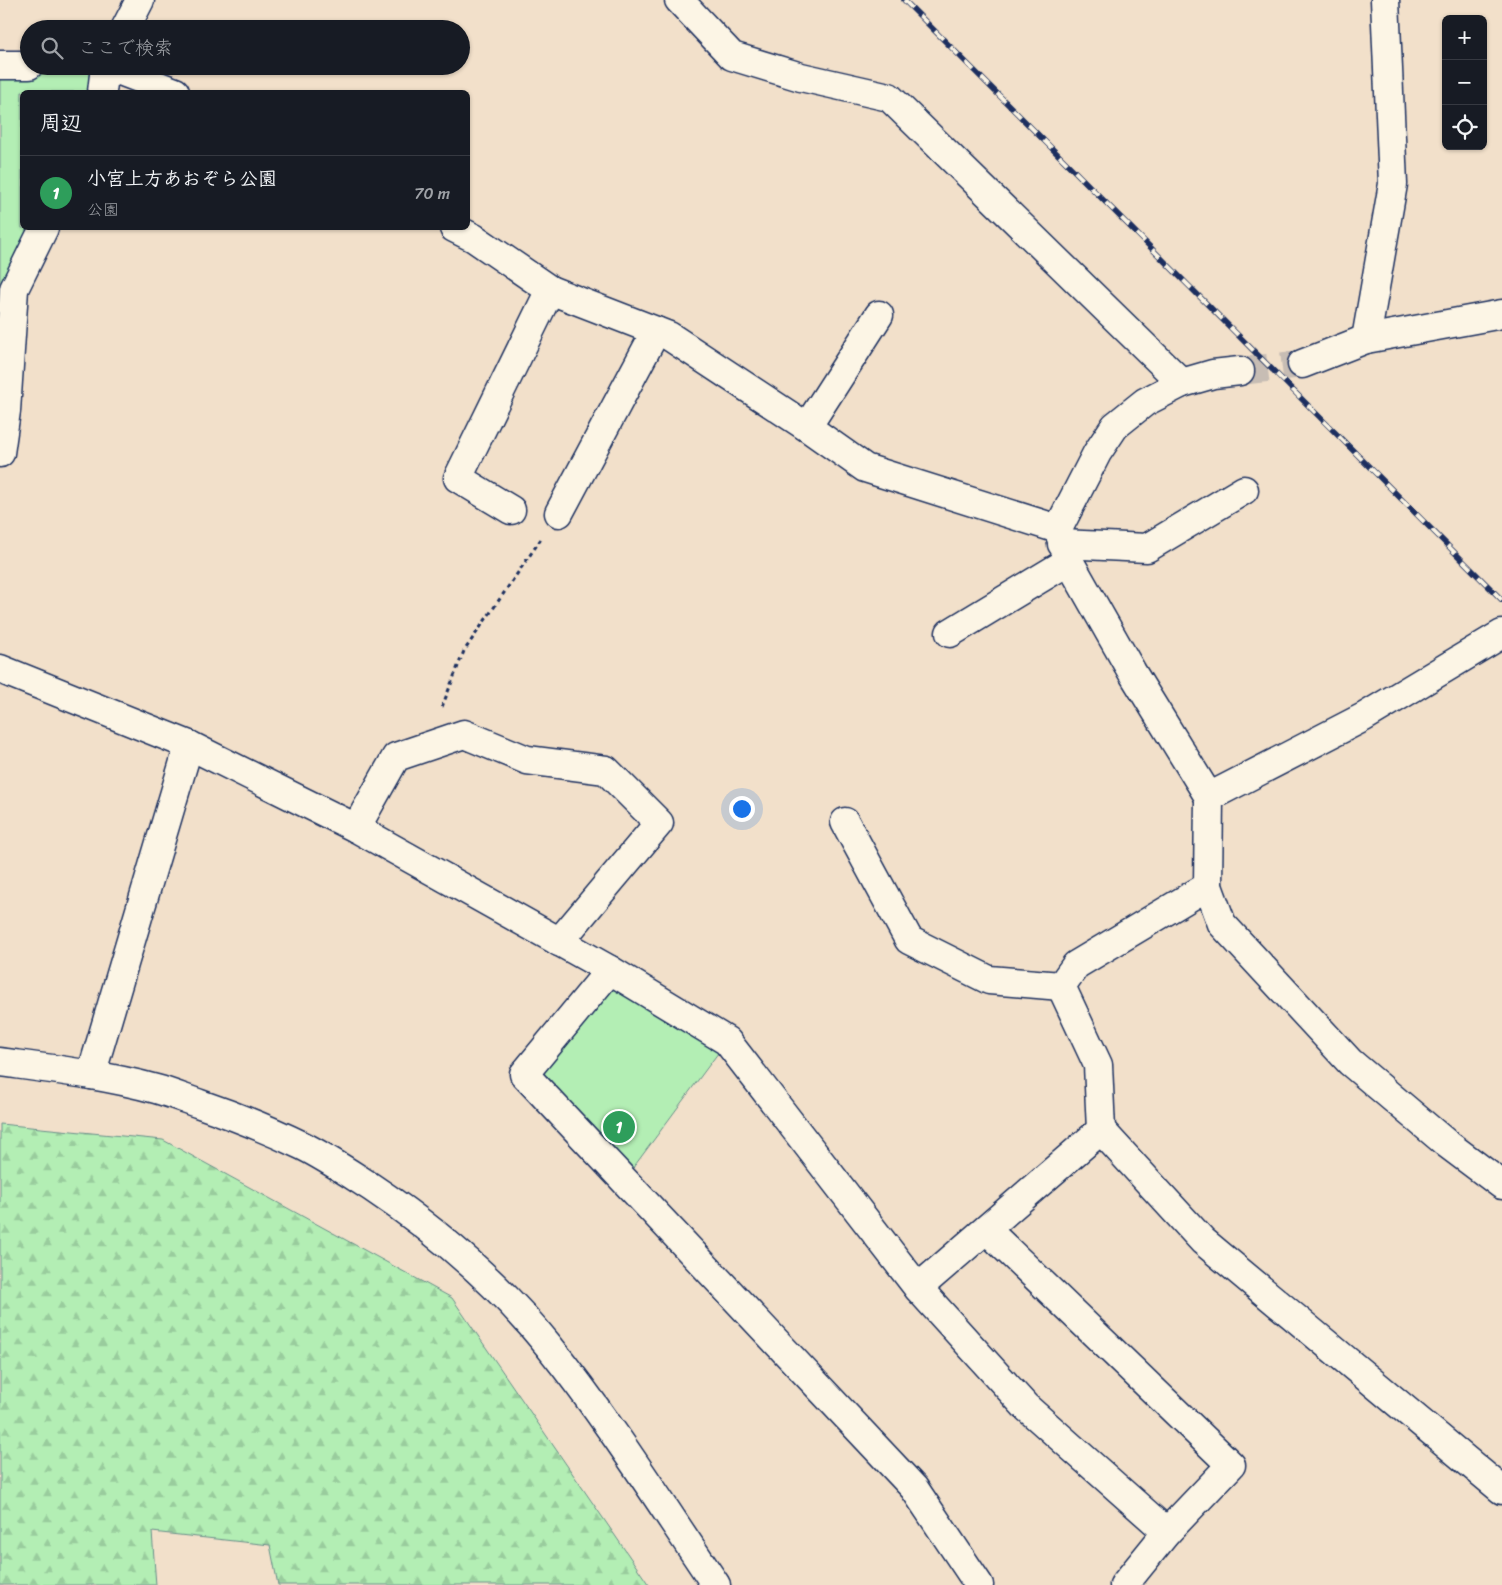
<!DOCTYPE html>
<html lang="ja">
<meta charset="utf-8">
<style>
:root{--surface:#171b24;--page:#242831;--text:#f1f3f6;--muted:#9ea1a6;--line:#363941;--accent:#8c9099}
body{margin:0;font-family:Sriracha,"Klee One",sans-serif;background:var(--page);color:var(--text)}
.controls{position:absolute;right:15px;top:15px;display:grid;overflow:hidden;border-radius:8px;box-shadow:0 1px 4px #0004}
.controls button{width:45px;height:45px;display:grid;place-items:center;padding:0;border:0;border-bottom:1px solid var(--line);background:var(--surface);color:var(--text);font:25px sans-serif}
.you{position:absolute;left:741px;top:808px;width:18px;height:18px;margin:-12px;border:4px solid #fff;border-radius:50%;background:#1a73e8;box-shadow:0 0 0 8px #1a73e833}
.badge{display:grid;place-items:center;width:32px;height:32px;border-radius:50%;background:var(--accent);color:#fff;font-size:16px;font-weight:700}
.pin{position:absolute;translate:-50% -50%;border:2px solid #fff;box-shadow:0 1px 5px #0006}
.list{margin:0;padding:0;list-style:none}
h2{display:flex;justify-content:space-between;align-items:center;height:65px;margin:0;padding:0 20px;font-size:21px}
h2 small{font-size:16px;font-weight:400;color:var(--muted)}
.list li{display:grid;grid-template-columns:32px 1fr auto;gap:15px;align-items:center;box-sizing:border-box;height:75px;padding:0 20px;border-top:1px solid var(--line)}
.list b{display:block;font-size:19px;white-space:nowrap}
.list p{margin:0;font-size:16px;white-space:nowrap;color:var(--muted)}
.list em{font-size:16px;font-style:normal;color:var(--muted)}
.icon{flex:none;width:28px;height:28px;fill:none;stroke:currentColor;stroke-width:2;stroke-linecap:round;stroke-linejoin:round}
.map{position:relative;flex:none;width:1502px;height:1585px;overflow:hidden}
.search{position:absolute;background:var(--surface);box-shadow:0 1px 4px #0004;left:20px;top:20px;width:450px;height:55px;display:flex;align-items:center;gap:12px;box-sizing:border-box;padding:0 18px;border-radius:28px;color:var(--muted);font-size:19px}
.panel{position:absolute;background:var(--surface);box-shadow:0 1px 4px #0004;left:20px;top:90px;width:450px;height:140px;border-radius:8px}
.map>svg:first-child{display:block}
</style>
<div class="map">
<svg width="1502" height="1585" viewBox="0 0 1502 1585">
<defs>
<pattern id="forest-firs" width="22" height="20" patternUnits="userSpaceOnUse" patternTransform="scale(1.25)"><rect width="22" height="20" fill="#b3eeb4"/><path d="M5 1l3.5 6h-7zM16 11l3.5 6h-7z" fill="#99cc9d"/></pattern>
</defs>
<rect width="100%" height="100%" fill="#f2e0ca"/>
<filter id="ink" filterUnits="userSpaceOnUse"><feTurbulence type="fractalNoise" baseFrequency=".02" numOctaves="2"/><feDisplacementMap in="SourceGraphic" scale="10" xChannelSelector="R" yChannelSelector="G"/><feConvolveMatrix kernelMatrix="1 2 1 2 8 2 1 2 1" color-interpolation-filters="sRGB"/></filter>
<g filter="url(#ink)">
<!-- green -->
<g fill="#b3eeb4" stroke="#678e89">
<polygon points="105,66 94,92 22,92 22,228 39,228 14,289 0,289 0,68"/>
<polygon points="610,970 727,1041 624,1180 524,1074"/>
</g>
<!-- forest -->
<polygon fill="url(#forest-firs)" stroke="#678e89" points="0,1124 163,1140 452,1298 649,1585 278,1585 270,1545 152,1532 156,1585 0,1585"/>
<g fill="none" stroke-linecap="round" stroke-linejoin="round">
<!-- minor-tunnel -->
<polyline stroke="#c7bdb4" stroke-width="28" stroke-dasharray="28 14" stroke-linecap="butt" points="1240,371 1302,364"/>
<defs>
<g id="minor">
<polyline points="679,0 732,56 801,77 889,97 1182,383 1145,402 1115,426 1097,453 1058,529 1069,561 1132,672 1209,797 1364,717 1502,634"/>
<polyline points="125,29 140,0"/>
<polyline points="0,65 29,65"/>
<polyline points="107,66 175,92"/>
<polyline points="102,92 105,66"/>
<polyline points="454,228 474,238 550,290 669,336 807,427 865,468 1058,529"/>
<polyline points="1366,339 1393,184 1385,0"/>
<polyline points="1302,364 1366,339 1502,314"/>
<polyline points="1182,383 1213,374 1240,371"/>
<polyline points="807,427 879,315"/>
<polyline points="0,453 6,411 14,289 44,228"/>
<polyline points="511,510 458,478 550,290"/>
<polyline points="559,513 656,331"/>
<polyline points="1062,544 1147,548 1244,490"/>
<polyline points="950,633 1069,561"/>
<polyline points="0,669 189,745 356,828 610,970 727,1041 918,1288"/>
<polyline points="1209,797 1208,886 1222,924 1350,1062 1446,1143 1502,1185"/>
<polyline points="845,822 909,940 989,980 1061,986"/>
<polyline points="356,828 396,757 464,734 527,760 606,770 659,823 559,942"/>
<polyline points="610,970 524,1074 914,1488 979,1585"/>
<path d="M0,1062C52,1069 105,1075 156,1089C171,1093 185,1099 200,1104C235,1116 270,1130 303,1146C327,1158 349,1173 371,1187C437,1231 498,1283 548,1345C609,1421 661,1504 716,1585"/>
<polyline points="91,1075 189,745"/>
<polyline points="1101,1130 1098,1065 1061,986 1076,965 1208,886"/>
<polyline points="987,1230 1231,1465 1167,1532"/>
<polyline points="1124,1585 1167,1532 1025,1406 918,1288 1101,1130 1203,1241 1502,1490"/>
</g>
</defs>
<!-- minor casing -->
<use href="#minor" stroke="#1b2f5e" stroke-width="31"/>
<!-- path -->
<polyline stroke="#1b2f5e" stroke-width="3" stroke-dasharray="4 4" stroke-linecap="butt" points="442,707 464,651 541,539"/>
<!-- minor -->
<use href="#minor" stroke="#fcf5e5" stroke-width="28"/>
<defs>
<polyline id="rail" points="904,0 1502,600"/>
</defs>
<!-- rail casing -->
<use href="#rail" stroke="#1b2f5e" stroke-width="5.5"/>
<!-- rail -->
<use href="#rail" stroke="#fcf5e5" stroke-width="4" stroke-dasharray="11" stroke-linecap="butt"/>
</g>
</g>
</svg>
<div class="controls">
<button>+</button>
<button>−</button>
<button><svg class="icon" aria-label="locate" viewBox="0 0 24 24"><circle cx="12" cy="12" r="6"/><path d="M12 2v4M12 18v4M2 12h4M18 12h4"/></svg></button>
</div>
<div class="you"></div>
<div class="pin badge" style="left:619px;top:1127px;background:#2e9e5b">1</div>
<div class="search"><svg class="icon" aria-label="search" viewBox="0 0 24 24"><circle cx="10" cy="10" r="6"/><path d="M15 15l6 6"/></svg>ここで検索</div>
<section class="panel">
<h2>周辺<small></small></h2>
<ul class="list">
<li><span class="badge" style="background:#2e9e5b">1</span><div><b>小宮上方あおぞら公園</b><p>公園</p></div><em>70 m</em></li>
</ul>
</section>
</div>
